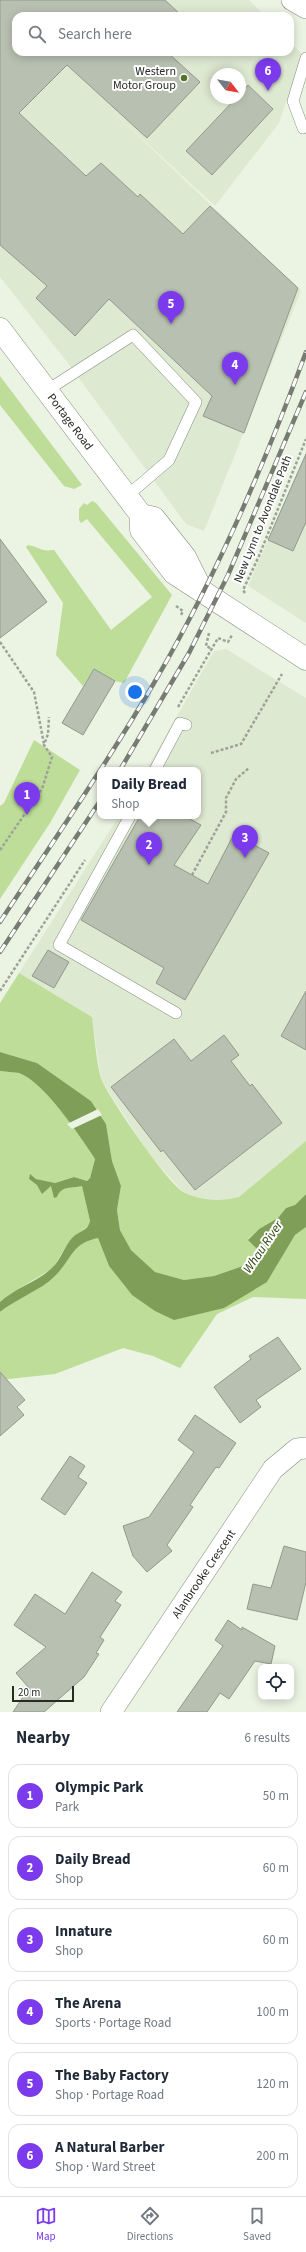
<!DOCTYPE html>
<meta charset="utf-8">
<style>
:root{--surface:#fff;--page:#f6f6f7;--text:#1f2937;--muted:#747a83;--line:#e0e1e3;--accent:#7c3aed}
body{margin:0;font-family:"Source Sans 3",sans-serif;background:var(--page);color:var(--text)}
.controls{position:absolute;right:12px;bottom:12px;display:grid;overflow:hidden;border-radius:8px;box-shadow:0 2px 10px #0003}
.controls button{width:36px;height:36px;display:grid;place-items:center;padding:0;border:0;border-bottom:1px solid var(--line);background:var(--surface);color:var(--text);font:20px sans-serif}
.compass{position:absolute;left:210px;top:68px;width:36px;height:36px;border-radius:50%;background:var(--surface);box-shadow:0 2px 10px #0003;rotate:121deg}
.scale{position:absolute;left:12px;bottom:10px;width:62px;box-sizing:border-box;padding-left:4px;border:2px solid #282b25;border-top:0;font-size:11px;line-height:14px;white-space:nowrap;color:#282b25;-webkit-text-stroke:3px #fff;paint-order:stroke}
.you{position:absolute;left:135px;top:692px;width:14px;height:14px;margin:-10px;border:3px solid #fff;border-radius:50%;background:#1a73e8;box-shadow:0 0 0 6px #1a73e833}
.badge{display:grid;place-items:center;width:26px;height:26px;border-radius:50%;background:var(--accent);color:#fff;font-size:13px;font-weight:700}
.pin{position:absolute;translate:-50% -33px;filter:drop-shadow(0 1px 2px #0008)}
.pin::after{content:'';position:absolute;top:21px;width:14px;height:12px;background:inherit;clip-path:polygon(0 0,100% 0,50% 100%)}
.popup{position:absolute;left:97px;top:767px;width:104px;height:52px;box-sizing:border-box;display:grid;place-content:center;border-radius:8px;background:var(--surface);filter:drop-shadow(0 1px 3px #0005);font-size:13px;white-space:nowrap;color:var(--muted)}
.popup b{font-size:15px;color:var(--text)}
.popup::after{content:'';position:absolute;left:50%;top:100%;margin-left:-8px;border:8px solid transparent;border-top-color:var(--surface)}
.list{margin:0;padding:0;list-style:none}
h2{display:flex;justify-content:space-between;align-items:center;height:52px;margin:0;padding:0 16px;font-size:17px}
h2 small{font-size:13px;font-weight:400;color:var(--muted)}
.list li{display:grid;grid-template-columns:26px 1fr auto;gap:12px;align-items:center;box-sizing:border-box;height:64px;margin:0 8px 8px;padding:0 8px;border:1px solid var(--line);border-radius:12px}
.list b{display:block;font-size:15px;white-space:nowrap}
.list p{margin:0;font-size:13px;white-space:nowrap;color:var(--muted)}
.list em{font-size:13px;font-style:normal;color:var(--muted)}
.icon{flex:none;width:22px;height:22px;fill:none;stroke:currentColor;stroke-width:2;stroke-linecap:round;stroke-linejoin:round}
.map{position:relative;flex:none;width:306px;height:1712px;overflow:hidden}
.search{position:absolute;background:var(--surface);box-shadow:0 2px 10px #0003;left:12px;right:12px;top:12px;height:44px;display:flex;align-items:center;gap:10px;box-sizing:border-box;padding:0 14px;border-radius:12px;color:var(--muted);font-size:15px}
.sheet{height:484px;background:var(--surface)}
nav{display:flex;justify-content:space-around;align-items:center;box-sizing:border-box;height:56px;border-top:1px solid var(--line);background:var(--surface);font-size:11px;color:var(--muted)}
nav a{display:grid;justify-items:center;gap:2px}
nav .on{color:var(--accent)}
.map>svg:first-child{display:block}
</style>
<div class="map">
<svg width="306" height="1712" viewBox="0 0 306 1712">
<rect width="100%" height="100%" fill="#ebf3e3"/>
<!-- built -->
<g fill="#dee9d2" fill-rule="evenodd">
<path d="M0,0H249L265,16H16V52H290V42L302,54L279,123L215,206L108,107L301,291L204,531L186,524L67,362L0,277ZM216,74H240V98H216Z"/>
<polygon points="306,452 306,623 248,586"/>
<polygon points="226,649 306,698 306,1141 239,1197 226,1201 204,1200 183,1192 149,1154 101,1080 92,1017 19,973 119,816 198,816 198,770 146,770 214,651"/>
</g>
<!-- green -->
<g fill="#bddd98">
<polygon points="0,376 82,485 74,489 64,486 0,405"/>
<path d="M92,501L96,503L172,595L124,683L115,681L94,669L83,686L56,655L63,603L26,547L28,545C40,547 40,552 54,550L111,630L152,597L87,519L81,523L79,520V509L84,503L87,505Z"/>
<polygon points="34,740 80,770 50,823 0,899 0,806 4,803"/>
<path d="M19,973L92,1017C94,1032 97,1069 102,1081C111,1100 168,1185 185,1193C202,1201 221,1202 239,1197L306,1141V1194L295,1205L286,1208L278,1218L259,1229L248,1239L258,1250L256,1257L240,1267L214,1276L184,1280L155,1272L131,1250L120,1230L117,1210L121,1186L112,1161L106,1124L91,1101L37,1063L0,1052V1003Z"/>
<path d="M0,1071C6,1072 13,1072 19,1073C44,1082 80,1136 95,1159L90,1178L87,1181L74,1177L54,1183L36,1179L31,1175L29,1179L46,1190L51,1186L57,1197C62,1185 71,1189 82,1186L90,1221L89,1225L68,1243L53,1268L7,1296L0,1302Z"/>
<path d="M306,1227V1299L253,1297L217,1314L180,1368L153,1356L123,1348L55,1374L0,1380V1312C16,1299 41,1290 54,1277C73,1259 70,1244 98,1238L109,1266L132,1295L267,1282L295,1235Z"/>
</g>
<!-- water -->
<path fill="#7f9e57" d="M0,1052L37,1063L91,1101L106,1124L112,1161L121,1186L117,1210L120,1230L131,1250L155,1272L184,1280L214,1276L240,1267L256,1257L258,1250L248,1240L259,1229L278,1218L286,1208L295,1205L306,1194V1227L295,1235L267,1282L224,1308L174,1320L155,1311L132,1295L109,1266L98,1238C70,1244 73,1259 54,1277C41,1290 16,1299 0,1312V1302C15,1288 37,1282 52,1268C61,1260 64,1246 73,1237C79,1231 88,1231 90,1221L82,1186C71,1189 62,1185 57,1197L54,1198L51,1186L42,1194L37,1185L29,1179L30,1174L36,1179L55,1183L74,1177L87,1181L90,1178L95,1159C80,1136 44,1082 19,1073C13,1072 6,1072 0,1071Z"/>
<!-- pier -->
<polygon fill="#ebf3e3" points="98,1109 102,1115 72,1129 67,1124"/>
<!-- building -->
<g fill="#b8c0b1" stroke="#92998a">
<polygon points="0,0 165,0 182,16 16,16 16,52 167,52 200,82 147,138 67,65 19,113 86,176 101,163 138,197 140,194 183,234 210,206 298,288 244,433 203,416 212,396 109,299 75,336 36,298 47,286 0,245"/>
<polygon points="248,85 273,109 212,175 186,151 236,98 240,98 240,94"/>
<polygon points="306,454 306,522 293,551 268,540"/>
<polygon points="0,539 47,602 0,638"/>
<polygon points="94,669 115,681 83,735 62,723"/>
<polygon points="140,816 184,816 201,825 174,865 208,884 234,834 269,853 185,1000 156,983 164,968 81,920"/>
<polygon points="48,950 69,962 54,988 32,976"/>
<polygon points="306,991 306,1050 281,1036"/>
<polygon points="224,1035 239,1055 231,1061 250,1086 252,1084 282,1123 195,1190 163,1150 161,1152 111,1087 174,1039 191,1061"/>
<polygon points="278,1337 301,1369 256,1400 261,1407 240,1423 214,1387 251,1359 249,1356"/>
<polygon points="0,1372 25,1400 17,1407 24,1415 0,1436"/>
<polygon points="195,1415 236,1443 219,1468 216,1467 190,1505 193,1507 167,1545 172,1551 147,1572 133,1556 123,1526 149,1517 194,1452 178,1440"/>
<polygon points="70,1456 85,1466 78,1477 87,1483 65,1515 41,1499"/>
<polygon points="284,1546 306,1552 306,1582 297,1620 247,1609 253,1584 271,1588"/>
<polygon points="92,1572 122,1592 115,1601 121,1605 100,1637 104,1640 96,1653 99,1654 84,1677 44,1712 13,1712 29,1688 16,1673 46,1647 14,1625 35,1594 65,1614"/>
<polygon points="228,1620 242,1630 242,1627 275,1646 271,1664 255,1661 229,1699 220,1693 207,1712 177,1712 223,1646 215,1640"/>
</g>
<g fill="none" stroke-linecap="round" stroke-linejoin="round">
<defs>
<g id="lane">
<polyline points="303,128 293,101 306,58"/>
<polyline points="46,391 133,335 196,402 169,460 127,496"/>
<polyline points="155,770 180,723 186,725"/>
<polyline points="130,816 59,945 176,1013"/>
</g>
<g id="street">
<polyline points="292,0 306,8"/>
<polyline points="111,1712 273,1469 297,1449 306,1448"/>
</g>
<g id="secondary">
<polyline points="0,329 141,515 141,530 174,573 306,659"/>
<polyline points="141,515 154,518 185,557 202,591"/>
</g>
</defs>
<!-- lane casing -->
<use href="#lane" stroke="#878e7f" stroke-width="12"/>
<!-- street casing -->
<use href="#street" stroke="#878e7f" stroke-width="22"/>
<!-- secondary casing -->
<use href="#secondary" stroke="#878e7f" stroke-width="23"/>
<!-- path -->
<g stroke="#9da397" stroke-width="2.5" stroke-dasharray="3 2" stroke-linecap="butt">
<polyline points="245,593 243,590 259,556 306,439"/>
<polyline points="176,606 183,611 181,615"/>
<polyline points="209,633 206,646 212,649"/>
<polyline points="0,642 34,692 44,744"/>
<polyline points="178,707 218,638 228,642 232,635"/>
<polyline points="211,753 241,744 282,674"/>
<polyline points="0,850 42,789 52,757 44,745 48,734 49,717"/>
<polyline points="192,875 226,812 226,798 236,779 249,768"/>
<polyline points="0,991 85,860"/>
</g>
<!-- lane -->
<use href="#lane" stroke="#fff" stroke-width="11"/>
<!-- street -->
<use href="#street" stroke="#fff" stroke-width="21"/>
<!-- secondary -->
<use href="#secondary" stroke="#fff" stroke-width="22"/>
<defs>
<g id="rail">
<polyline points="120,770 189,653 228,575 306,392"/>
<path d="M0,922C52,843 106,765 154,683C215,579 264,466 306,352"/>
<polyline points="0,952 100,801"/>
</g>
</defs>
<!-- rail casing -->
<use href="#rail" stroke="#777c72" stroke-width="4.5"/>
<!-- rail -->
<use href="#rail" stroke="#fff" stroke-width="3" stroke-dasharray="9" stroke-linecap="butt"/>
</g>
<!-- markers -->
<circle fill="#547228" stroke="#fff" stroke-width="1.5" cx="184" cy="78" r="4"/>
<g text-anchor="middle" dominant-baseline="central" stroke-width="4" stroke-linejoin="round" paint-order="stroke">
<!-- poi labels -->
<g font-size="12" fill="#282b25" stroke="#fff" text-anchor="end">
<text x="176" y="71">Western<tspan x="176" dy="14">Motor Group</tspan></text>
</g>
<!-- street labels -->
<g font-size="12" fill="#282b25" stroke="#fff">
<text transform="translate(70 422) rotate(53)">Portage Road</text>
<text transform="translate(263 519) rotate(-68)">New Lynn to Avondale Path</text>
<text transform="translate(204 1574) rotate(-56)">Alanbrooke Crescent</text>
</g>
<!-- water labels -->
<g font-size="13" font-style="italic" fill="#2c410b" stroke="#fff">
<text transform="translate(263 1247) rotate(-56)">Whau River</text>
</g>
</g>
</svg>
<div class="controls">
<button><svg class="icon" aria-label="locate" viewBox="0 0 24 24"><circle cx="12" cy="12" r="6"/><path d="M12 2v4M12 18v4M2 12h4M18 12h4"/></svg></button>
</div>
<svg class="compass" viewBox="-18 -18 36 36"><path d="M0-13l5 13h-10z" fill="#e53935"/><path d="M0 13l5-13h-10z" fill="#747a83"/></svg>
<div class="scale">20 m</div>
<div class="you"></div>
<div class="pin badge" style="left:27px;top:815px">1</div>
<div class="pin badge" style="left:149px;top:865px">2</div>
<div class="popup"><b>Daily Bread</b>Shop</div>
<div class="pin badge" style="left:245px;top:858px">3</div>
<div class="pin badge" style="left:235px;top:385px">4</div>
<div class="pin badge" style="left:171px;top:324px">5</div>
<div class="pin badge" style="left:268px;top:91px">6</div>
<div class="search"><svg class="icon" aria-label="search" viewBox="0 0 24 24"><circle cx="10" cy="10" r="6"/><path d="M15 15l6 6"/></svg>Search here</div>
</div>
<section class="sheet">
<h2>Nearby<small>6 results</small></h2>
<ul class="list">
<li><span class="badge">1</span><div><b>Olympic Park</b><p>Park</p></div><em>50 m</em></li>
<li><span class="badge">2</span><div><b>Daily Bread</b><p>Shop</p></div><em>60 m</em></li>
<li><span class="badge">3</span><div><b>Innature</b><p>Shop</p></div><em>60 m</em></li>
<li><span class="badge">4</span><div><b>The Arena</b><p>Sports · Portage Road</p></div><em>100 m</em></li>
<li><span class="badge">5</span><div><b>The Baby Factory</b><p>Shop · Portage Road</p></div><em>120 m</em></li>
<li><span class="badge">6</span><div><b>A Natural Barber</b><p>Shop · Ward Street</p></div><em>200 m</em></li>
</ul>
</section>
<nav>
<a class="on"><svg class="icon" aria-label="map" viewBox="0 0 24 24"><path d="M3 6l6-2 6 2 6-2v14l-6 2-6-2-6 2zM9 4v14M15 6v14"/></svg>Map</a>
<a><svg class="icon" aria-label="directions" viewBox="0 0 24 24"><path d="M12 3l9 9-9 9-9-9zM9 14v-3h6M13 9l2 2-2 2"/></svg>Directions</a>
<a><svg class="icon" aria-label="saved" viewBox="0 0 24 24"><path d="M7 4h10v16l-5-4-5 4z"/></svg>Saved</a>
</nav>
